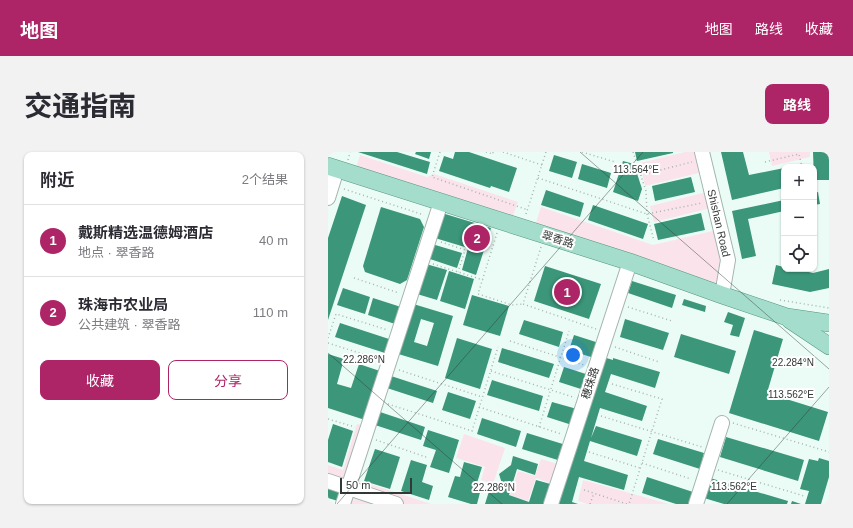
<!DOCTYPE html>
<html lang="zh">
<meta charset="utf-8">
<style>
:root{--surface:#fff;--page:#f2f2f3;--text:#2b2b33;--muted:#7c7c81;--line:#e1e1e2;--accent:#ad2467}
body{margin:0;font-family:Arial,"Noto Sans SC",sans-serif;background:var(--page);color:var(--text)}
.controls{position:absolute;right:12px;top:12px;display:grid;overflow:hidden;border-radius:8px;box-shadow:0 1px 3px #0004}
.controls button{width:36px;height:36px;display:grid;place-items:center;padding:0;border:0;border-bottom:1px solid var(--line);background:var(--surface);color:var(--text);font:20px sans-serif}
.scale{position:absolute;left:12px;bottom:10px;width:72px;box-sizing:border-box;padding-left:4px;border:2px solid #323835;border-top:0;font-size:11px;line-height:14px;white-space:nowrap;color:#323835;-webkit-text-stroke:3px #fff;paint-order:stroke}
.you{position:absolute;left:245px;top:203px;width:14px;height:14px;margin:-10px;border:3px solid #fff;border-radius:50%;background:#1a73e8;box-shadow:0 0 0 6px #1a73e833}
.badge{display:grid;place-items:center;width:26px;height:26px;border-radius:50%;background:var(--accent);color:#fff;font-size:13px;font-weight:700}
.pin{position:absolute;translate:-50% -50%;border:2px solid #fff;box-shadow:0 1px 4px #0006}
.list{margin:0;padding:0;list-style:none}
h2{display:flex;justify-content:space-between;align-items:center;height:52px;margin:0;padding:0 16px;font-size:17px}
h2 small{font-size:13px;font-weight:400;color:var(--muted)}
.list li{display:grid;grid-template-columns:26px 1fr auto;gap:12px;align-items:center;box-sizing:border-box;height:72px;padding:0 16px;border-top:1px solid var(--line)}
.list b{display:block;font-size:15px;white-space:nowrap}
.list p{margin:0;font-size:13px;white-space:nowrap;color:var(--muted)}
.list em{font-size:13px;font-style:normal;color:var(--muted)}
.actions{display:flex;gap:8px;padding:12px 16px}
.actions a{flex:1;padding:9px 0;border:1px solid var(--accent);border-radius:8px;text-align:center;font-size:14px;color:var(--accent)}
.actions .main{background:var(--accent);color:#fff}
.icon{flex:none;width:22px;height:22px;fill:none;stroke:currentColor;stroke-width:2;stroke-linecap:round;stroke-linejoin:round}
.map{position:relative;flex:none;width:501px;height:352px;overflow:hidden;border-radius:8px}
header{display:flex;align-items:center;gap:24px;box-sizing:border-box;height:56px;padding:0 20px;background:var(--accent);color:#fff}
header strong{font-size:19px}
nav{display:flex;gap:22px;margin-inline-start:auto;font-size:14px}
.intro{display:flex;align-items:center;justify-content:space-between;box-sizing:border-box;height:96px;padding:0 24px}
h1{margin:0;font-size:28px}
.button{padding:10px 18px;border-radius:8px;background:var(--accent);color:#fff;font-size:14px;font-weight:700}
main{display:flex;gap:24px;padding:0 24px}
aside{flex:1;background:var(--surface);border-radius:8px;box-shadow:0 1px 3px #0004}
.map>svg:first-child{display:block}
</style>
<header>
<strong>地图</strong>
<nav><a>地图</a><a>路线</a><a>收藏</a></nav>
</header>
<div class="intro"><h1>交通指南</h1><a class="button">路线</a></div>
<main>
<aside>
<h2>附近<small>2个结果</small></h2>
<ul class="list">
<li><span class="badge">1</span><div><b>戴斯精选温德姆酒店</b><p>地点 · 翠香路</p></div><em>40 m</em></li>
<li><span class="badge">2</span><div><b>珠海市农业局</b><p>公共建筑 · 翠香路</p></div><em>110 m</em></li>
</ul>
<div class="actions"><a class="main">收藏</a><a>分享</a></div>
</aside>
<div class="map">
<svg width="501" height="352" viewBox="0 0 501 352">
<rect width="100%" height="100%" fill="#ebfcf6"/>
<!-- green -->
<g fill="#fae3ea">
<polygon points="357,0 370,0 375,20 317,34 312,11"/>
<polygon points="441,0 482,0 482,5 444,14"/>
<polygon points="32,3 99,25 106,22 190,50 183,69 27,19"/>
<polygon points="379,40 383,56 326,70 322,54"/>
<polygon points="213,55 325,93 389,78 396,107 390,139 206,77"/>
<polygon points="29,272 38,274 19,333 0,327 0,313 15,318"/>
<polygon points="136,282 177,296 165,332 153,328 157,315 128,306"/>
<polygon points="213,307 233,313 227,333 208,326 200,349 182,343 190,319 207,324"/>
<polygon points="27,327 103,352 18,352"/>
<polygon points="255,328 341,352 259,352 250,349"/>
</g>
<!-- building -->
<g fill="#3b967a" fill-rule="evenodd">
<polygon points="30,0 69,0 102,10 99,22"/>
<polygon points="88,0 103,0 101,7 87,2"/>
<polygon points="127,0 141,0 189,16 181,40 163,34 162,36 111,19 116,4 125,7"/>
<polygon points="307,0 345,0 345,1 309,9"/>
<polygon points="393,0 415,0 421,23 456,16 456,36 404,48"/>
<polygon points="485,0 501,0 501,28 486,28"/>
<polygon points="226,3 249,10 244,26 221,19"/>
<polygon points="295,9 306,12 314,37 310,49 285,40"/>
<polygon points="254,12 283,21 279,36 250,27"/>
<polygon points="363,25 367,40 327,49 324,34"/>
<polygon points="218,38 256,51 252,65 213,53"/>
<polygon points="490,40 492,52 486,53 486,41"/>
<polygon points="14,44 38,53 0,168 0,86"/>
<polygon points="456,48 456,59 420,67 428,104 414,107 404,59"/>
<polygon points="265,53 320,72 315,87 260,68"/>
<polygon points="53,55 92,67 96,75 79,128 72,132 37,120 35,114"/>
<polygon points="114,61 163,76 148,123 134,118 140,96 107,86"/>
<polygon points="373,61 377,78 330,88 326,72"/>
<polygon points="104,92 134,101 129,116 99,106"/>
<polygon points="98,112 119,118 109,148 89,142"/>
<polygon points="448,113 456,115 456,117 468,117 485,121 501,117 501,136 482,140 444,132"/>
<polygon points="217,114 273,132 261,167 206,149"/>
<polygon points="121,119 146,127 137,157 112,149"/>
<polygon points="304,129 348,143 344,156 300,141"/>
<polygon points="15,136 42,145 37,162 9,153"/>
<polygon points="144,143 181,154 172,184 135,173"/>
<polygon points="45,146 73,155 67,172 40,163"/>
<polygon points="356,147 378,154 377,160 354,153"/>
<path d="M82,151L125,164L110,214L67,201ZM93,167L106,171L99,194L86,190Z"/>
<polygon points="400,160 417,166 411,185 402,183 405,173 396,170"/>
<polygon points="297,167 341,181 335,198 292,185"/>
<polygon points="196,168 235,180 231,195 191,182"/>
<polygon points="12,171 61,187 57,201 7,185"/>
<polygon points="426,178 455,187 439,241 500,260 491,289 401,261"/>
<polygon points="353,182 408,199 401,222 346,205"/>
<polygon points="246,183 271,191 266,206 241,198"/>
<polygon points="129,186 164,197 152,237 117,226"/>
<polygon points="174,196 226,212 221,226 170,210"/>
<polygon points="0,202 16,207 9,232 23,236 31,212 52,219 37,268 0,256"/>
<polygon points="275,205 285,208 285,206 332,220 327,236 283,222 277,240 319,254 314,269 272,256 263,286 268,274 314,288 309,304 262,289 256,309 300,323 296,338 251,325 244,350 250,352 231,352"/>
<polygon points="236,215 261,223 256,238 231,230"/>
<polygon points="63,224 109,239 105,251 59,236"/>
<polygon points="164,228 215,244 211,259 159,243"/>
<polygon points="120,240 148,249 142,267 114,258"/>
<polygon points="224,250 249,257 244,273 219,265"/>
<polygon points="52,260 97,275 93,288 47,273"/>
<polygon points="154,266 193,279 188,295 149,282"/>
<polygon points="5,272 25,279 14,315 0,310 0,288"/>
<polygon points="100,278 131,288 121,321 102,315 108,298 95,294"/>
<polygon points="199,281 238,293 233,309 194,297"/>
<polygon points="398,285 476,308 470,329 392,305"/>
<polygon points="330,287 376,301 372,317 325,302"/>
<polygon points="47,297 72,305 62,337 36,329"/>
<polygon points="185,304 210,312 207,323 189,317 181,343 201,350 208,328 226,333 220,352 157,352 162,336 174,339 175,335 171,322 183,313"/>
<polygon points="491,306 501,309 501,325 493,352 477,352 481,339 472,337 481,307 490,309"/>
<polygon points="83,308 99,313 94,330 105,334 101,348 73,339"/>
<polygon points="136,310 154,315 149,331 154,333 149,352 143,352 120,345 127,324 132,325"/>
<polygon points="319,325 365,340 361,352 348,352 314,341"/>
<polygon points="382,326 460,349 459,352 396,352 376,346"/>
<polygon points="0,332 14,337 10,349 0,346"/>
<polygon points="464,349 473,352 463,352"/>
</g>
<g fill="none" stroke-linecap="round" stroke-linejoin="round">
<defs>
<g id="minor">
<polyline points="374,0 400,108 394,143"/>
<polyline points="0,46 9,17"/>
<polyline points="0,329 68,352"/>
<polyline points="15,352 113,50"/>
<polyline points="223,352 302,110"/>
<polyline points="368,352 394,271"/>
</g>
<g id="major">
<polyline points="0,14 302,110 394,143 459,165 501,171"/>
<polyline points="462,168 501,194"/>
</g>
</defs>
<!-- minor casing -->
<use href="#minor" stroke="#a4b5ae" stroke-width="16"/>
<!-- major casing -->
<use href="#major" stroke="#559580" stroke-width="18"/>
<!-- path -->
<g stroke="#a7b4af" stroke-width="1.5" stroke-dasharray="1 3" stroke-linecap="butt">
<polyline points="112,0 104,25 200,58"/>
<polyline points="158,0 165,2 165,0"/>
<polyline points="175,0 214,13"/>
<polyline points="254,0 287,10"/>
<polyline points="305,0 318,39 319,62 326,89"/>
<polyline points="20,8 22,0"/>
<polyline points="437,10 471,2 474,15"/>
<polyline points="313,23 364,10"/>
<polyline points="210,26 319,62 374,51"/>
<polyline points="16,37 96,63"/>
<polyline points="198,62 218,0"/>
<polyline points="169,81 150,142 184,153 195,152"/>
<polyline points="113,90 137,98 130,120"/>
<polyline points="213,95 195,152 268,177"/>
<polyline points="105,112 155,128"/>
<polyline points="26,126 71,141"/>
<polyline points="452,148 501,156"/>
<polyline points="300,155 344,169"/>
<polyline points="0,186 8,162 60,178"/>
<polyline points="182,189 256,213"/>
<polyline points="0,191 50,207"/>
<polyline points="287,195 331,210"/>
<polyline points="71,218 154,245"/>
<polyline points="163,219 245,245"/>
<polyline points="284,232 334,247 301,352"/>
<polyline points="60,252 144,279 170,195"/>
<polyline points="151,255 233,282"/>
<polyline points="273,264 374,295"/>
<polyline points="0,267 27,275"/>
<polyline points="405,271 501,300"/>
<polyline points="211,275 241,179"/>
<polyline points="48,288 101,306"/>
<polyline points="261,300 312,316"/>
<polyline points="314,311 363,327"/>
<polyline points="390,318 476,344"/>
<polyline points="256,338 299,352"/>
<polyline points="262,352 266,341"/>
</g>
<!-- minor -->
<use href="#minor" stroke="#fff" stroke-width="14"/>
<!-- major -->
<use href="#major" stroke="#a4ddcb" stroke-width="17"/>
</g>
<!-- ticks -->
<path fill="none" stroke="#323835" stroke-width="1" stroke-opacity="0.45" d="M252,0L501,217M0,201L174,352M9,352L315,0M399,352L501,235"/>
<g text-anchor="middle" dominant-baseline="central" stroke-width="4" stroke-linejoin="round" paint-order="stroke">
<!-- street labels -->
<g font-size="11" fill="#323835" stroke="#fff">
<text transform="translate(391 71) rotate(77)">Shishan Road</text>
<text transform="translate(230 87) rotate(18)">翠香路</text>
<text transform="translate(262 231) rotate(-72)">穗珠路</text>
</g>
</g>
<g font-size="10" text-anchor="middle" fill="#323835" stroke="#fff" stroke-width="4" stroke-linejoin="round" paint-order="stroke">
<text x="308" y="21">113.564°E</text>
<text x="36" y="211">22.286°N</text>
<text x="465" y="214">22.284°N</text>
<text x="463" y="246">113.562°E</text>
<text x="406" y="338">113.562°E</text>
<text x="166" y="339">22.286°N</text>
</g>
</svg>
<div class="controls">
<button>+</button>
<button>−</button>
<button><svg class="icon" aria-label="locate" viewBox="0 0 24 24"><circle cx="12" cy="12" r="6"/><path d="M12 2v4M12 18v4M2 12h4M18 12h4"/></svg></button>
</div>
<div class="scale">50 m</div>
<div class="you"></div>
<div class="pin badge" style="left:239px;top:140px">1</div>
<div class="pin badge" style="left:149px;top:86px">2</div>
</div>
</main>
